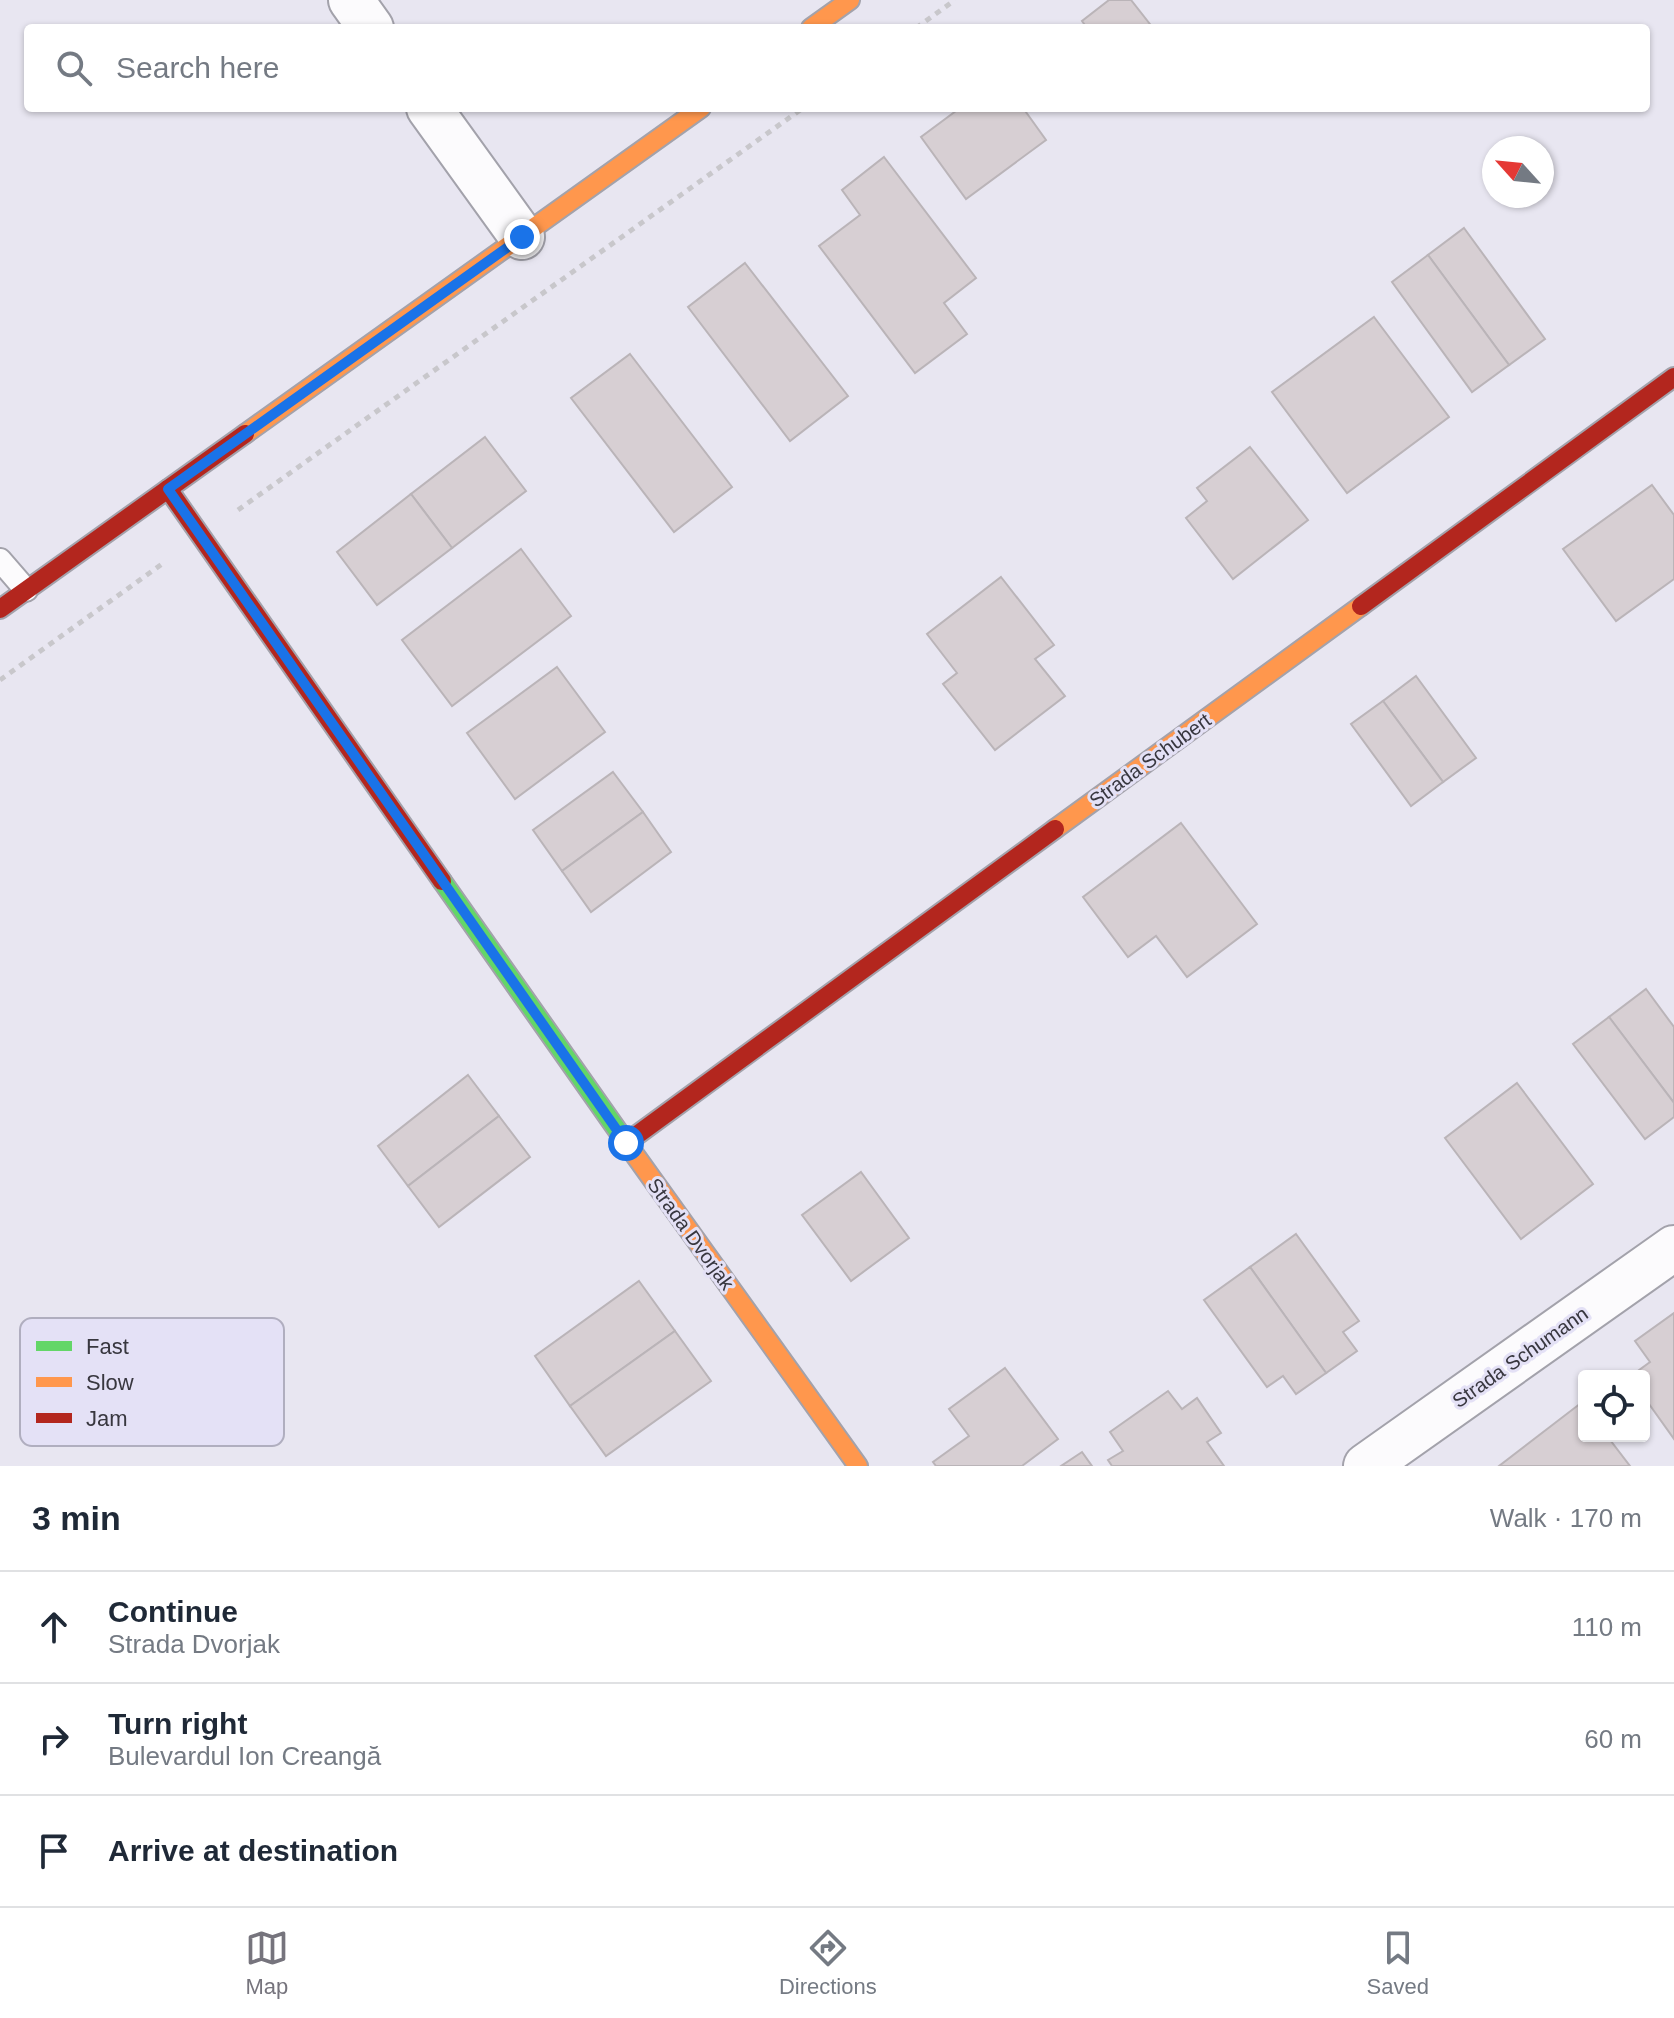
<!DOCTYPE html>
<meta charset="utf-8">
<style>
:root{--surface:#fff;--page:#f2f2f3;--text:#1f2937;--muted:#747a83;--line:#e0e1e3;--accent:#76747d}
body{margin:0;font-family:Arial,sans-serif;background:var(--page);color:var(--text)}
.controls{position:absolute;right:24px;bottom:24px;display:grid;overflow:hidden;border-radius:8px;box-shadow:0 2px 6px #0004}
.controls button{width:72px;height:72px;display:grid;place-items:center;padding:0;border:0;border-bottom:2px solid var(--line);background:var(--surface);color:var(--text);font:40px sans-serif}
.compass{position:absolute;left:1482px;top:136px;width:72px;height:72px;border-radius:50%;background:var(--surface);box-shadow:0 2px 6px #0004;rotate:297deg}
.stop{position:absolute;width:24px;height:24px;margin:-18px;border:6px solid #1a73e8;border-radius:50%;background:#fff}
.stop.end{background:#1a73e8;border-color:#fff;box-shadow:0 2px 8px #0008}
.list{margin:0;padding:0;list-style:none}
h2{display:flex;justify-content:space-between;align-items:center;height:104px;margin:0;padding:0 32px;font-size:34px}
h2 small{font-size:26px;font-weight:400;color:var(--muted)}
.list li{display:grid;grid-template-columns:52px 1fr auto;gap:24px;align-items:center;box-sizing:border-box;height:112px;padding:0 32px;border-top:2px solid var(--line)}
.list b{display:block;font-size:30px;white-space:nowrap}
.list p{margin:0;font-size:26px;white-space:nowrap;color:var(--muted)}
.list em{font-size:26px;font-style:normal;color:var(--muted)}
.icon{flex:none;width:44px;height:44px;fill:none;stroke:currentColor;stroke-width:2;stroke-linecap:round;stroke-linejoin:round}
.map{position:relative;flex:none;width:1674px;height:1466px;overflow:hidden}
.search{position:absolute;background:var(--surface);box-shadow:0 2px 6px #0004;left:24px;right:24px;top:24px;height:88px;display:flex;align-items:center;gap:20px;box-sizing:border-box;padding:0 28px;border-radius:8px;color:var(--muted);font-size:30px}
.sheet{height:440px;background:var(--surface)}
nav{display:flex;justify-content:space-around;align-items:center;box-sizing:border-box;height:112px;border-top:2px solid var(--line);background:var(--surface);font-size:22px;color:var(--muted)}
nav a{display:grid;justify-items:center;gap:4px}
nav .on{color:var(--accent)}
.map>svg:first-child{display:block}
</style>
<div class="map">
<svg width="1674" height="1466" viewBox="0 0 1674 1466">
<rect width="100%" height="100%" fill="#e8e6f1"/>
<!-- building -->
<g fill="#d7cfd3" stroke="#bab4b8" stroke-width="2">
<polygon points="1109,0 1131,0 1153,28 1087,28 1082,21"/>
<polygon points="960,108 1023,108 1046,140 966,199 921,137"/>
<polygon points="884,157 976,278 944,303 967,334 915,373 819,246 860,215 842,190"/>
<polygon points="1464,228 1545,339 1509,365 1428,255"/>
<polygon points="1428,255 1509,365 1472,392 1392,282"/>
<polygon points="745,263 848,396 790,441 688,307"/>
<polygon points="1374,317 1449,417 1347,493 1272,392"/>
<polygon points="630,354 732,487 674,532 571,398"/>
<polygon points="485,437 526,491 452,548 411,494"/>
<polygon points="1250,447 1308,520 1233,579 1186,518 1207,501 1197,488"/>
<polygon points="1652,485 1674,515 1674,579 1616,621 1563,549"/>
<polygon points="411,494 452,548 377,605 337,552"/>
<polygon points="521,549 571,616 452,706 402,640"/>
<polygon points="1001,577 1054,645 1035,659 1065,696 995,750 943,684 957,673 927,634"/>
<polygon points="557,667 605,732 515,799 467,733"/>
<polygon points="1416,676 1476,758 1443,782 1383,701"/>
<polygon points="1383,701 1443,782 1411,806 1351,724"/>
<polygon points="613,772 643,812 562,871 533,830"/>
<polygon points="643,812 671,852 591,912 562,871"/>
<polygon points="1181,823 1257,924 1187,977 1156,936 1128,957 1083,897"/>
<polygon points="1646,989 1674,1027 1674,1103 1609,1017"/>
<polygon points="1609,1017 1674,1103 1674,1117 1645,1139 1573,1044"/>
<polygon points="468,1075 499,1116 408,1186 378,1146"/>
<polygon points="1517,1083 1593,1184 1521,1239 1445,1138"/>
<polygon points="499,1116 530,1157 439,1227 408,1186"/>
<polygon points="861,1172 909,1238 851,1281 802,1215"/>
<polygon points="1296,1234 1359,1321 1343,1332 1357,1351 1326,1373 1250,1267"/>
<polygon points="1250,1267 1326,1373 1296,1394 1283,1376 1267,1387 1204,1300"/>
<polygon points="639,1281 675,1331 570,1406 535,1356"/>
<polygon points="1674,1313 1674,1439 1644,1397 1644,1376 1631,1376 1650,1362 1635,1341"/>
<polygon points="675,1331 711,1381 606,1456 570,1406"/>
<polygon points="1005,1368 1058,1439 1022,1466 936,1466 933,1462 969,1436 949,1409"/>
<polygon points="1168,1391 1182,1409 1197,1398 1221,1433 1207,1442 1224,1466 1112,1466 1108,1460 1123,1451 1110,1432"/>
<polygon points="1581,1403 1584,1406 1584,1436 1607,1436 1630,1466 1499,1466"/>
<polygon points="1082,1452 1092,1466 1061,1466"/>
</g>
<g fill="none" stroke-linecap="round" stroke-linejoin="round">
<defs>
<polyline id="lane" points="0,560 26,590"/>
<g id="street">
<polyline points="351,0 371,28"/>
<polyline points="429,108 522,237"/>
<polyline points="1366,1466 1674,1248"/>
</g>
<polyline id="fast" points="442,881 632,1151"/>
<g id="slow">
<polyline points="811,28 850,0"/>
<polyline points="245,434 701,108"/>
<polyline points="1055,829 1361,606"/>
<polyline points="632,1151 858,1466"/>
</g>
<g id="jam">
<polyline points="168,489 442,881"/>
<polyline points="1361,606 1674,377"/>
<polyline points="0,609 245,434"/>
<polyline points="626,1143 1055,829"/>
</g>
</defs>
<!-- lane casing -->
<use href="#lane" stroke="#a3a2ab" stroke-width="26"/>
<!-- street casing -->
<use href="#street" stroke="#a3a2ab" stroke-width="48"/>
<!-- fast casing -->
<use href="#fast" stroke="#a3a2ab" stroke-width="22"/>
<!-- slow casing -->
<use href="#slow" stroke="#a3a2ab" stroke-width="22"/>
<!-- jam casing -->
<use href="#jam" stroke="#a3a2ab" stroke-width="22"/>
<!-- path -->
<g stroke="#c8c7cb" stroke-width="5" stroke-dasharray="6 6" stroke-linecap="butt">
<polyline points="916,28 955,0"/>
<polyline points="238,510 803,108"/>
<polyline points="0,680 162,564"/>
</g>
<!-- lane -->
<use href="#lane" stroke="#fcfbfd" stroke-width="22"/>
<!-- street -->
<use href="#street" stroke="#fcfbfd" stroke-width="44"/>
<!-- fast -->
<use href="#fast" stroke="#63d668" stroke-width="18"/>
<!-- slow -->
<use href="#slow" stroke="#ff974d" stroke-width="18"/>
<!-- jam -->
<use href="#jam" stroke="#b3261e" stroke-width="18"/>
</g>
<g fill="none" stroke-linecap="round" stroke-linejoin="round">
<!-- route -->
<polyline stroke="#1a73e8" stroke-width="10" points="522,237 168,489 626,1143"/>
</g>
<g text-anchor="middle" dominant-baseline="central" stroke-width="6" stroke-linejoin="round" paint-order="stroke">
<!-- street labels -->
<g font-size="20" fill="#38373f" stroke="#e4e1f6">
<text transform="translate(1150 760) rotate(-36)">Strada Schubert</text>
<text transform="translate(691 1234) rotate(54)">Strada Dvorjak</text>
<text transform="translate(1520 1357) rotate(-35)">Strada Schumann</text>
</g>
</g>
<!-- legend -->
<rect x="20" y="1318" width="264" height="128" rx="12" fill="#e4e1f6" stroke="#b0aebf" stroke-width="2"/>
<rect x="36" y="1341" width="36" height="10" fill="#63d668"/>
<rect x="36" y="1377" width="36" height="10" fill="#ff974d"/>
<rect x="36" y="1413" width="36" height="10" fill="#b3261e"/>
<g font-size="22" fill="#38373f">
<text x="86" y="1354">Fast</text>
<text x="86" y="1390">Slow</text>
<text x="86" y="1426">Jam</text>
</g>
</svg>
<div class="controls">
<button><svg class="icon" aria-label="locate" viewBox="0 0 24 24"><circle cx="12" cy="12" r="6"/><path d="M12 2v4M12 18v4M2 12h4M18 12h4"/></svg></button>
</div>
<svg class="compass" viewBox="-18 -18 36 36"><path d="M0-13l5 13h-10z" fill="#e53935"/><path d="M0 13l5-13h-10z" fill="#747a83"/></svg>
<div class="stop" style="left:626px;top:1143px"></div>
<div class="stop end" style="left:522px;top:237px"></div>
<div class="search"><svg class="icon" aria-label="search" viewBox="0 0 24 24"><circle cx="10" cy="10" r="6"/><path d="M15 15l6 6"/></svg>Search here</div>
</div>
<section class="sheet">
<h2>3 min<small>Walk · 170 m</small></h2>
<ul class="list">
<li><svg class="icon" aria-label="ahead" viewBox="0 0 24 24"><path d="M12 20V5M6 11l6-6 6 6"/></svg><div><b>Continue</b><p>Strada Dvorjak</p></div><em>110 m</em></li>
<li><svg class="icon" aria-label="right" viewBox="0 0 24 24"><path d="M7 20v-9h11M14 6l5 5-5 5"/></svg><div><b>Turn right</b><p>Bulevardul Ion Creangă</p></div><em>60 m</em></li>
<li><svg class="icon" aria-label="arrive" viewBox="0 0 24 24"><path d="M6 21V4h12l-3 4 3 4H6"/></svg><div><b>Arrive at destination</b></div></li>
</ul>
</section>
<nav>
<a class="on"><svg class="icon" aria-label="map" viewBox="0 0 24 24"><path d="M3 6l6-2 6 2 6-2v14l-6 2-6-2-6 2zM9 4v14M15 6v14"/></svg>Map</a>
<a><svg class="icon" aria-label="directions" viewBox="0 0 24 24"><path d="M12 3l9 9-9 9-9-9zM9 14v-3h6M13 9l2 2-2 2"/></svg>Directions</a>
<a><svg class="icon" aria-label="saved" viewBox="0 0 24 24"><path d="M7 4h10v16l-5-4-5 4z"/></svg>Saved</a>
</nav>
